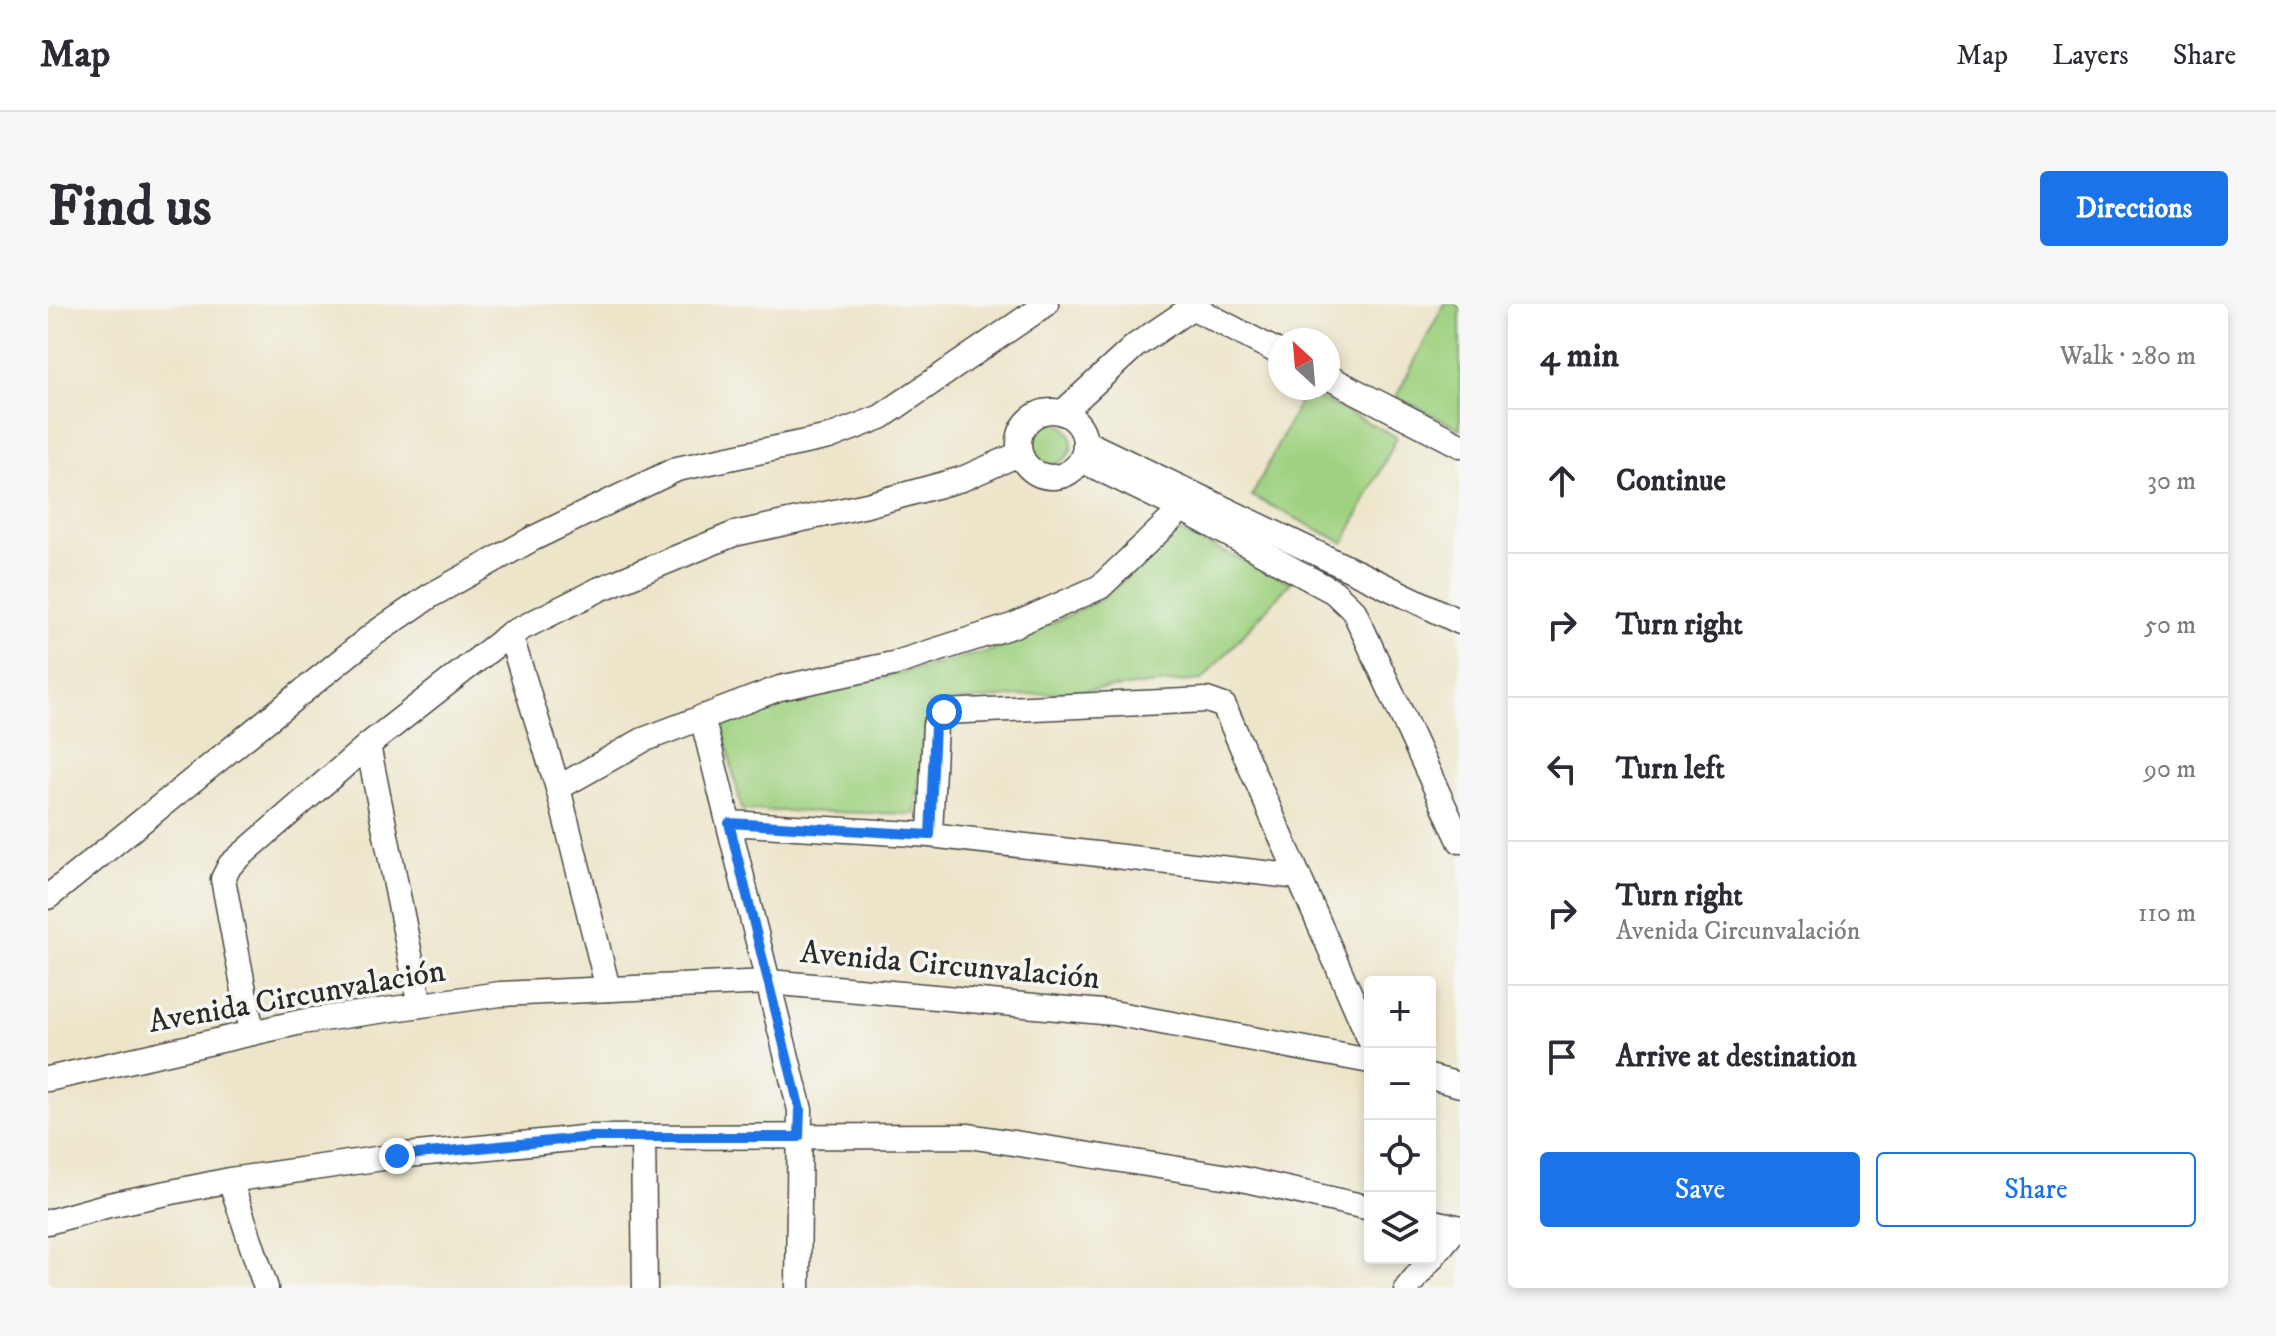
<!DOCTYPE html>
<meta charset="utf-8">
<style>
:root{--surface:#fff;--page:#f7f7f7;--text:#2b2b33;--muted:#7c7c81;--line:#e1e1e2;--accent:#1a73e8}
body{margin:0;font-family:"IM FELL DW Pica",serif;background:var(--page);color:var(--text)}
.controls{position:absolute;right:24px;bottom:24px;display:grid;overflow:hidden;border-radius:8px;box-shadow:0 4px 12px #0003}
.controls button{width:72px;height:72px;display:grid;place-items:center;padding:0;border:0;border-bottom:2px solid var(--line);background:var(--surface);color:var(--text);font:40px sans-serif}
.compass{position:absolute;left:1220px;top:24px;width:72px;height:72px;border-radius:50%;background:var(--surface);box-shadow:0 4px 12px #0003;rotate:334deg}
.stop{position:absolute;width:24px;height:24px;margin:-18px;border:6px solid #1a73e8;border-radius:50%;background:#fff}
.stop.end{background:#1a73e8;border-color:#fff;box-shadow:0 2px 8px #0008}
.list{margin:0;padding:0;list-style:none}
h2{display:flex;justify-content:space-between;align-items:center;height:104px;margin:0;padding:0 32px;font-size:34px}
h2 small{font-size:26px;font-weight:400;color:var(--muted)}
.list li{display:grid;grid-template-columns:52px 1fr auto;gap:24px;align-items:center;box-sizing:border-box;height:144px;padding:0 32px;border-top:2px solid var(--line)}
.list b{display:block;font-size:30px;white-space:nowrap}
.list p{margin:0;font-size:26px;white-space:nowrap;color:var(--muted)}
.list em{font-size:26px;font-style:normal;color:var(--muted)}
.actions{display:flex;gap:16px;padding:24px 32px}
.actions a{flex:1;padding:18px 0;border:2px solid var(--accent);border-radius:8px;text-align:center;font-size:28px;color:var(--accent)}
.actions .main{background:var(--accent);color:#fff}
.icon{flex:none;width:44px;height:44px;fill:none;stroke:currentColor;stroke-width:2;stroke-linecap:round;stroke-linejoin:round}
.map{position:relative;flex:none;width:1412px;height:984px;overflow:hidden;border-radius:8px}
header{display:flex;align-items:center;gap:48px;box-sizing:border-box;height:112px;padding:0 40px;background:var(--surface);border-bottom:2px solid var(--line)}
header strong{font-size:38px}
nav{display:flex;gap:44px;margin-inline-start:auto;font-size:28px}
.intro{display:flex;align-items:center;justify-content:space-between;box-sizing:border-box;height:192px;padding:0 48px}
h1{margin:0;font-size:56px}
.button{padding:20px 36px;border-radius:8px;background:var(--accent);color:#fff;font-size:28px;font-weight:700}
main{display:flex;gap:48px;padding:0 48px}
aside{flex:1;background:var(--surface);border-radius:8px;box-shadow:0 4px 12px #0003}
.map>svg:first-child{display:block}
</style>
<header>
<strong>Map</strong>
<nav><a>Map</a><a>Layers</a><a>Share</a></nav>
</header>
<div class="intro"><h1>Find us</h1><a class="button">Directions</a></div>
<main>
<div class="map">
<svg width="1412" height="984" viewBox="0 0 1412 984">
<rect width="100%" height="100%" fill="#f6f6f2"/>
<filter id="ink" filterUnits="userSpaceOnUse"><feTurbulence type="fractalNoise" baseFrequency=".0125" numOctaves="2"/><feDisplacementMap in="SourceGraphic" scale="16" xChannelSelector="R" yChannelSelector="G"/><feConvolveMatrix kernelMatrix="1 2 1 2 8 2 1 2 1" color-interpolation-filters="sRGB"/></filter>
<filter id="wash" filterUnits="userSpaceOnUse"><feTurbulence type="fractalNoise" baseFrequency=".006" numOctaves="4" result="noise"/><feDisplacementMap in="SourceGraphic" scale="32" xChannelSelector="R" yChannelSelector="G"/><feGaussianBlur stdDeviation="1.8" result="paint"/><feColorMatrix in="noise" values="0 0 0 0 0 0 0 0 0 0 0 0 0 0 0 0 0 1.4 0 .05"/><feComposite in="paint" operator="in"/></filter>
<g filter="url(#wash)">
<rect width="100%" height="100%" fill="#ede5c9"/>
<!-- green -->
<g fill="#9fd180" stroke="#657e56" stroke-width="2">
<polygon points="1396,0 1412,0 1412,125 1348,93"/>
<polygon points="1257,87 1349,133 1296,239 1204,192"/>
<circle cx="1003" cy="139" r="21"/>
<polygon points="1132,228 1243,278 1154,376 880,400 867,510 694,506 674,421 744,396 954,344 1054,295"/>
</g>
</g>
<g filter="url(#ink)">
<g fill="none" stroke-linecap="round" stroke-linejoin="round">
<defs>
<g id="street">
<polyline points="1144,3 1232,49"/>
<polyline points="1280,73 1412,141"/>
<circle cx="1004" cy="140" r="33"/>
<polyline points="1014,109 1087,42 1149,0"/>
<polyline points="1037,138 1412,318"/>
<polyline points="1033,156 1134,205 1286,288 1306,307 1412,537"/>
<polyline points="462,330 510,484 560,685"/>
<polyline points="654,413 752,806 750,984"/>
<polyline points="320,441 372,701"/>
<polyline points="510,484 595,436 732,384 845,360 964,322 1052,283 1134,205"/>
<polyline points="681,519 882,531 1251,573"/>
<polyline points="882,531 887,421 896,408 1159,396 1176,402 1322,736"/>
<polyline points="0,593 326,330 382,292 484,235 629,165 781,133 833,113 998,0"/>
<polyline points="204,729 175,575 182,561 320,441 462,330 552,285 686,230 819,201 914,175 971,150"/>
<polyline points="1382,773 1412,781"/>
<polyline points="0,775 253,718 452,690 721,678 1065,709 1322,757"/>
<polyline points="595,833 597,984"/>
<polyline points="182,876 218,984"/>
<polyline points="1382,917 1412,924"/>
<polyline points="0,918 61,901 182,876 349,852 544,833 921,832 1194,875 1322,904"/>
<polyline points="1359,984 1409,923"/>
</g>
</defs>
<!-- street casing -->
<use href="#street" stroke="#484743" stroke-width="27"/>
<!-- street -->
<use href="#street" stroke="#fff" stroke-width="24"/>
</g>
</g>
<g fill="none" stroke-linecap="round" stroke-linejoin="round" filter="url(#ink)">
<!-- route -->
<polyline stroke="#1a73e8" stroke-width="10" points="349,852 544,833 751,833 752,806 681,519 882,531 887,421 896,408"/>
</g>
<g text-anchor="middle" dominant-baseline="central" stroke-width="7" stroke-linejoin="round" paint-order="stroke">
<!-- street labels -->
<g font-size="32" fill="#2b2b2b" stroke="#f6f6f2">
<text transform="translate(902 662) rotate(5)">Avenida Circunvalación</text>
<text transform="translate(249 693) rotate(-10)">Avenida Circunvalación</text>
</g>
</g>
</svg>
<div class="controls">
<button>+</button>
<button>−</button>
<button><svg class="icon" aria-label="locate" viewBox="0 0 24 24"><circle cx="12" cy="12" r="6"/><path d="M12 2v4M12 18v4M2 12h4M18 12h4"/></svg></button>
<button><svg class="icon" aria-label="layers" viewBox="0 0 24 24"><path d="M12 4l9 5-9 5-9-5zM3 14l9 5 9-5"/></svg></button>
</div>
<svg class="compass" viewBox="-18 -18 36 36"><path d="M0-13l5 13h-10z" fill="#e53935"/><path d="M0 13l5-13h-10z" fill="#7c7c81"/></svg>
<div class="stop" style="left:896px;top:408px"></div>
<div class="stop end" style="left:349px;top:852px"></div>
</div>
<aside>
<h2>4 min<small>Walk · 280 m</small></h2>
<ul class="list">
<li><svg class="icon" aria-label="ahead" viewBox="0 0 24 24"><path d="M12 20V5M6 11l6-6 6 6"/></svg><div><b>Continue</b></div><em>30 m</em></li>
<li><svg class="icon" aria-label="right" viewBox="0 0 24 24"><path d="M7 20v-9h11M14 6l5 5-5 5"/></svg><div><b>Turn right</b></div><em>50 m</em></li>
<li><svg class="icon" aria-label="left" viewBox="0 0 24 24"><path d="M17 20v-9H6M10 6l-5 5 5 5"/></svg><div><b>Turn left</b></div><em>90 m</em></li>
<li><svg class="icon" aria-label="right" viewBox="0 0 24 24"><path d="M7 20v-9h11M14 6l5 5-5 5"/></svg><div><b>Turn right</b><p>Avenida Circunvalación</p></div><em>110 m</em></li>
<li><svg class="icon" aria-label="arrive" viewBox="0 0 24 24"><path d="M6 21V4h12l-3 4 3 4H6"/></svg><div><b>Arrive at destination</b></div></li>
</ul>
<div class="actions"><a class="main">Save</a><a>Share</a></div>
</aside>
</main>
